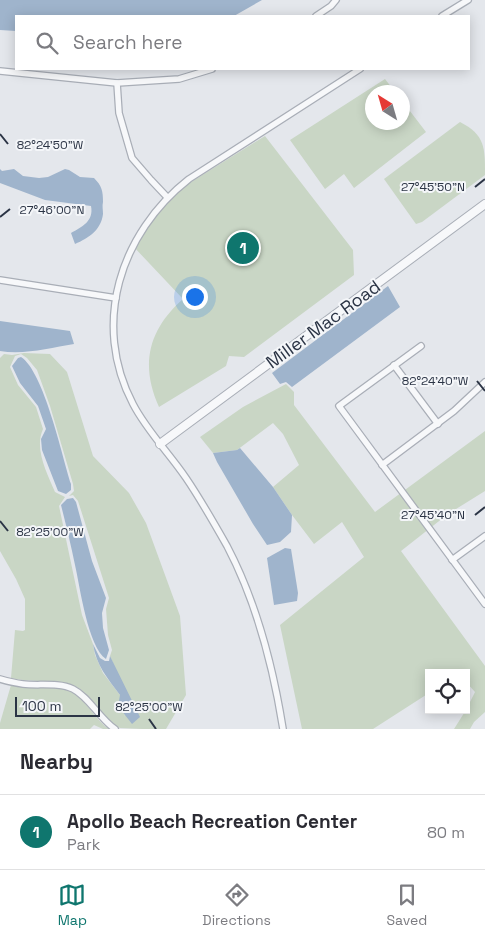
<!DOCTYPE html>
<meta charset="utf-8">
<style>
:root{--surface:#fff;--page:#f2f2f3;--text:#2b2b33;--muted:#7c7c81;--line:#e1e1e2;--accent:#0f766e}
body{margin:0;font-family:"Space Grotesk",sans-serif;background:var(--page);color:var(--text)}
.controls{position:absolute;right:15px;bottom:15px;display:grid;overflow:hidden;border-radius:0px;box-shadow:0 2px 12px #0003}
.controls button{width:45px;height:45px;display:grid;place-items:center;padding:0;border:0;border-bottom:1px solid var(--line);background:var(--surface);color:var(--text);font:25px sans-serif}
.compass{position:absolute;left:365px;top:85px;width:45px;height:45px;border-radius:50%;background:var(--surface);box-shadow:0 2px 12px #0003;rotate:323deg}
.scale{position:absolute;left:15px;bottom:12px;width:85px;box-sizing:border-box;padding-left:5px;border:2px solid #2b3445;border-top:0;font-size:14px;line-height:18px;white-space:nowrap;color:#2b3445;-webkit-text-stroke:4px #f4f6f9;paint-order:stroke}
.you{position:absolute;left:194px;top:296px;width:18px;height:18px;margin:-12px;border:4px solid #fff;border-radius:50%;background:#1a73e8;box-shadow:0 0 0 8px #1a73e833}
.badge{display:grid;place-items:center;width:32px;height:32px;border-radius:50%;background:var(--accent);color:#fff;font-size:16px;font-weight:700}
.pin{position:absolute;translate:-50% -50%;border:2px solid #fff;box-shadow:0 1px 5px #0006}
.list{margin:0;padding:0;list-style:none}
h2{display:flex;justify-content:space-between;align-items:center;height:65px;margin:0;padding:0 20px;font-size:21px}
h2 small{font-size:16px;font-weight:400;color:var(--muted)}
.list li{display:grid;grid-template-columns:32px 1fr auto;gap:15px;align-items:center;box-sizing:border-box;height:75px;padding:0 20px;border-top:1px solid var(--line)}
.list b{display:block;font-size:19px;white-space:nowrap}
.list p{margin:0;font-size:16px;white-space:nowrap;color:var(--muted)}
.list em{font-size:16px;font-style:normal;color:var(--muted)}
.icon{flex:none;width:28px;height:28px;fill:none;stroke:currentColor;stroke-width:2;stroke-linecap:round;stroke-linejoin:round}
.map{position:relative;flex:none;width:485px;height:729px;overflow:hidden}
.search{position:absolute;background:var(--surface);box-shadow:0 2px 12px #0003;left:15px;right:15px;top:15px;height:55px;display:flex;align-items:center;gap:12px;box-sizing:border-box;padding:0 18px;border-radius:0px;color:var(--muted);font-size:19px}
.sheet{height:140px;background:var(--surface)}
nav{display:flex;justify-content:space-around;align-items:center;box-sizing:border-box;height:70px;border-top:1px solid var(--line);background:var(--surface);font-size:14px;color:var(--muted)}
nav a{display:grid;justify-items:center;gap:2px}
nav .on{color:var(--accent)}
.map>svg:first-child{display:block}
</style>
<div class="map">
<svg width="485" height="729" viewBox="0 0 485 729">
<rect width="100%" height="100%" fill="#e4e7ec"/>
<!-- green -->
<g fill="#c9d6c5" fill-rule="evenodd">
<polygon points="385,79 395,92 372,92 372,122 402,122 403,102 426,132 354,188 344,174 325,189 290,140"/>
<path d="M460,122C485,135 485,147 485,175L422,222L416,224L384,179Z"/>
<path d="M265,136L353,250L354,275L244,357L229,356L226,366L159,407C140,365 148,330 183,299L132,245L167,197Z"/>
<path d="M24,353L50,354L67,372L93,456L129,493L146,523L180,616L186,695L166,729C153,729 132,729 120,728C99,721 93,692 72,685C52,679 31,683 11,678L15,630L23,631L25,630V599L16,579L0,551V358L4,354L12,355ZM21,354L27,358L37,370L50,406L73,484L74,491L69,496L73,495L78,501L109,598L106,609L108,635L112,650L110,656L118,675L125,718L120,695L103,673L95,655L93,644L82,615L59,506L65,497L55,492C47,473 34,449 43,429L36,407L18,385L10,367L15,356Z"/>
<polygon points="286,384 294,392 294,405 375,512 485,431 485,491 448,514 401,551 485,666 485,712 474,722 470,729 454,729 466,710 475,692 466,682 466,673 429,673 429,693 373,729 302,729 280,625 364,557 342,522 314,544 292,515 273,487 299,465 283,434 273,423 237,450 213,453 200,437 243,407"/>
<path d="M11,685C27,688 61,685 73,693C88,702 95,720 109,729H103L94,725L90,729H0V723Z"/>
</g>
<!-- water -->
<g fill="#9fb4cc">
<polygon points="0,0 262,0 234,16 16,16 16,31 0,30"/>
<path d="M0,169L2,171L14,169L23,176L39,178L48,177L65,169L69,170L80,177L94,178C102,186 103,191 103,202C102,206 103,210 103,214C101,230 89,238 75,244L71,233C82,227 94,221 91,206L45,200L0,183Z"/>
<polygon points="388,286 400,307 292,387 286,382 280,384 272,373"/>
<path d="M0,321L70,331L74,344C50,348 24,355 0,351Z"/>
<path d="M21,357C44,372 62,456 71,484V490L66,494L58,491L42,450L41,439L46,429L38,406L20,383L12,366L18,358Z"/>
<polygon points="240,448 273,487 292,515 291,532 280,542 267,545 253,524 217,462 213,453 237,450"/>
<path d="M73,498L76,502L92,561L106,598L102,613L103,628L109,650L106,659C88,647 80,587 75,565C71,545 66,525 61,505L67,499Z"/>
<polygon points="285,548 291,549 298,593 297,601 274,605 267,558"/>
<path d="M93,644L100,658L105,661H109L110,656L140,717L132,724L118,706L120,695C108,679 96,665 93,644Z"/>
</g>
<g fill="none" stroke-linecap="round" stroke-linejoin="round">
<defs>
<g id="minor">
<polyline points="316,16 331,6 336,0"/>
<polyline points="442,16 468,0"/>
<polyline points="0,71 117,83 179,79 212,69"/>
<polyline points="117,83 119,113 132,158 151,180 167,197"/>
<polyline points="0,280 116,298"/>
<polyline points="421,346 339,406 485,604"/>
<polyline points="394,365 438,424"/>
<polyline points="382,465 454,411 485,382"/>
<polyline points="452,560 485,536"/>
<path d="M0,679C7,681 15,683 23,684C38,686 58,682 73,689C89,697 99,718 115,729"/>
<path d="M283,729C273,666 257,603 227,546C214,523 201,500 186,478C169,453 147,431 133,404C91,324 120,233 189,179L360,69"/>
</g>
<polyline id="tertiary" points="160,444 485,204"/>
</defs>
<!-- minor casing -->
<use href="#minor" stroke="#a9aeb7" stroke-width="8"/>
<!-- tertiary casing -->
<use href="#tertiary" stroke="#a9aeb7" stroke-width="10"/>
<!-- minor -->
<use href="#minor" stroke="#f7f8fa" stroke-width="5.5"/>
<!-- tertiary -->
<use href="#tertiary" stroke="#f7f8fa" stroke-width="8"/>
</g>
<!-- ticks -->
<path fill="none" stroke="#2b3445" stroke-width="2" d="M0,134L8,144M475,187L485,179M0,217L10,209M477,381L485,391M475,515L485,507M0,521L8,531M149,719L156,729"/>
<g text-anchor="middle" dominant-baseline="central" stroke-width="4" stroke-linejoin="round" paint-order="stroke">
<!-- street labels -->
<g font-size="18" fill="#2b3445" stroke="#f4f6f9">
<text transform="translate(323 324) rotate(-36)">Miller Mac Road</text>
</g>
</g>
<g font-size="12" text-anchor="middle" fill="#2b3445" stroke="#f4f6f9" stroke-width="4" stroke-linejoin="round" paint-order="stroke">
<text x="50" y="149">82°24'50"W</text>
<text x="433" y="191">27°45'50"N</text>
<text x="52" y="214">27°46'00"N</text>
<text x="435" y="385">82°24'40"W</text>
<text x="433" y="519">27°45'40"N</text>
<text x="50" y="536">82°25'00"W</text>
<text x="149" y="711">82°25'00"W</text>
</g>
</svg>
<div class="controls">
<button><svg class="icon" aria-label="locate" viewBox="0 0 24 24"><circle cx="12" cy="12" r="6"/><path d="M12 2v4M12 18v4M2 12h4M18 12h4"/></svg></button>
</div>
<svg class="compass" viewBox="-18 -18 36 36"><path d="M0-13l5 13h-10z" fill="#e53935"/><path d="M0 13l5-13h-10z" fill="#7c7c81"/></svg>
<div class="scale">100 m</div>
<div class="you"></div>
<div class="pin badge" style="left:243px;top:248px">1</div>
<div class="search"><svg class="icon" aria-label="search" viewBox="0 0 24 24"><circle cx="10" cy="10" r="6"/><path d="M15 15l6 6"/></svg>Search here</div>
</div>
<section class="sheet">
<h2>Nearby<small></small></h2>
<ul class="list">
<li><span class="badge">1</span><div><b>Apollo Beach Recreation Center</b><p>Park</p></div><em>80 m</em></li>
</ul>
</section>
<nav>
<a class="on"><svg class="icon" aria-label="map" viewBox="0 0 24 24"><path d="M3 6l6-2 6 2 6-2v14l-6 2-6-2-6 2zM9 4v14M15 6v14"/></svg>Map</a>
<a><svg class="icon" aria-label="directions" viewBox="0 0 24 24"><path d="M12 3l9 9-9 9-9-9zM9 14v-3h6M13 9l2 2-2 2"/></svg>Directions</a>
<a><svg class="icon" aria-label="saved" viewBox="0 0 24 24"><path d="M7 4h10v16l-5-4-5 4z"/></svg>Saved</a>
</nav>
